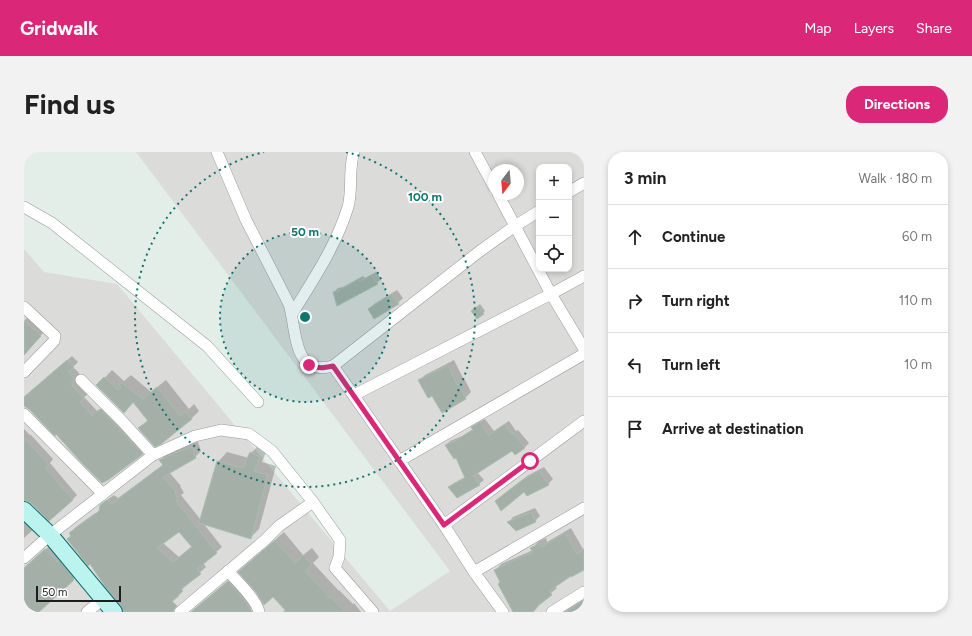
<!DOCTYPE html>
<meta charset="utf-8">
<style>
:root{--surface:#fff;--page:#f2f2f2;--text:#222;--muted:#767676;--line:#e0e0e0;--accent:#db2777}
body{margin:0;font-family:Figtree,sans-serif;background:var(--page);color:var(--text)}
.controls{position:absolute;right:12px;top:12px;display:grid;overflow:hidden;border-radius:8px;box-shadow:0 2px 6px #0003}
.controls button{width:36px;height:36px;display:grid;place-items:center;padding:0;border:0;border-bottom:1px solid var(--line);background:var(--surface);color:var(--text);font:20px sans-serif}
.compass{position:absolute;left:464px;top:12px;width:36px;height:36px;border-radius:50%;background:var(--surface);box-shadow:0 2px 6px #0003;rotate:196deg}
.scale{position:absolute;left:12px;bottom:10px;width:85px;box-sizing:border-box;padding-left:4px;border:2px solid #1d1d1d;border-top:0;font-size:11px;line-height:14px;white-space:nowrap;color:#1d1d1d;-webkit-text-stroke:3px #fff;paint-order:stroke}
.stop{position:absolute;width:12px;height:12px;margin:-9px;border:3px solid #db2777;border-radius:50%;background:#fff}
.stop.end{background:#db2777;border-color:#fff;box-shadow:0 1px 4px #0008}
.list{margin:0;padding:0;list-style:none}
h2{display:flex;justify-content:space-between;align-items:center;height:52px;margin:0;padding:0 16px;font-size:17px}
h2 small{font-size:13px;font-weight:400;color:var(--muted)}
.list li{display:grid;grid-template-columns:26px 1fr auto;gap:12px;align-items:center;box-sizing:border-box;height:64px;padding:0 16px;border-top:1px solid var(--line)}
.list b{display:block;font-size:15px;white-space:nowrap}
.list em{font-size:13px;font-style:normal;color:var(--muted)}
.icon{flex:none;width:22px;height:22px;fill:none;stroke:currentColor;stroke-width:2;stroke-linecap:round;stroke-linejoin:round}
.map{position:relative;flex:none;width:560px;height:460px;overflow:hidden;border-radius:16px}
header{display:flex;align-items:center;gap:24px;box-sizing:border-box;height:56px;padding:0 20px;background:var(--accent);color:#fff}
header strong{font-size:19px}
nav{display:flex;gap:22px;margin-inline-start:auto;font-size:14px}
.intro{display:flex;align-items:center;justify-content:space-between;box-sizing:border-box;height:96px;padding:0 24px}
h1{margin:0;font-size:28px}
.button{padding:10px 18px;border-radius:16px;background:var(--accent);color:#fff;font-size:14px;font-weight:700}
main{display:flex;gap:24px;padding:0 24px}
aside{flex:1;background:var(--surface);border-radius:16px;box-shadow:0 2px 6px #0003}
.map>svg:first-child{display:block}
</style>
<header>
<strong>Gridwalk</strong>
<nav><a>Map</a><a>Layers</a><a>Share</a></nav>
</header>
<div class="intro"><h1>Find us</h1><a class="button">Directions</a></div>
<main>
<div class="map">
<svg width="560" height="460" viewBox="0 0 560 460">
<rect width="100%" height="100%" fill="#e4eee9"/>
<!-- residential -->
<path fill="#dbdbda" fill-rule="evenodd" d="M112,0H560V460H0V97L20,120L93,132L366,459L426,419ZM515,15H545V117H515ZM470,18H494V42H470Z"/>
<!-- shadow -->
<g fill="#0003" fill-rule="evenodd">
<polygon points="352,120 357,127 353,131 310,140 314,136 319,135 339,124 341,126"/>
<polygon points="373,138 379,146 374,151 363,158 345,157 350,152"/>
<polygon points="456,152 461,159 459,161 448,159"/>
<polygon points="8,161 24,175 0,203 0,169"/>
<polygon points="48,204 54,210 49,215 55,221 55,223 51,226 64,242 60,245 74,260 81,253 123,297 118,301 32,281 6,256 0,253 0,246"/>
<polygon points="430,208 440,228 441,228 447,240 441,246 408,242 395,229 401,223"/>
<polygon points="88,218 100,229 107,223 127,240 142,228 165,257 170,252 175,259 167,267 116,276 124,268 110,250 100,260 74,233"/>
<polygon points="461,267 470,279 485,269 492,279 494,278 505,291 500,296 488,298 453,320 460,328 455,332 433,345 425,335 430,331 441,325 432,304 422,293 426,289 438,284 449,277 448,276 453,271"/>
<polygon points="0,277 6,283 7,283 29,307 26,311 53,343 48,348 7,350 0,348"/>
<path d="M174,290L177,299L171,305L145,320L157,334H156L160,341L157,343L177,368L194,310L203,300L225,306L227,301L236,292L244,295L238,310L252,314L235,377L226,386L179,371L198,395L179,411L182,415L163,432H164L153,442L155,444L137,460H100V459L46,381L52,375L71,361L72,362L76,359L77,354L83,348L90,343L94,346L140,312L137,308L142,302L162,293ZM155,378L168,394L155,405L139,391Z"/>
<polygon points="520,315 529,327 524,332 503,343 500,339 477,345 503,324"/>
<polygon points="511,356 516,364 511,369 492,378 485,370 489,365"/>
<polygon points="0,361 13,374 0,386"/>
<polygon points="547,376 559,397 560,396 560,417 547,423 531,434 533,436 517,450 509,460 490,460 477,430 471,419 477,412 509,398 508,396 514,390 522,386 523,390"/>
<polygon points="260,380 279,403 288,396 295,405 289,411 315,439 315,438 329,452 330,451 337,460 259,460 262,457 224,412"/>
<polygon points="31,389 58,418 14,460 0,460 0,417"/>
<polygon points="210,424 232,452 226,458 223,460 167,460"/>
<polygon points="560,447 560,460 540,460 541,459"/>
</g>
<!-- building -->
<g fill="#a3afa7" stroke="#a8beae" fill-rule="evenodd">
<polygon points="347,123 354,132 313,154 309,140 314,139 335,127 336,130"/>
<polygon points="368,142 375,152 350,167 344,157"/>
<polygon points="454,154 460,162 453,167 447,159"/>
<polygon points="0,169 17,184 0,203"/>
<polygon points="43,208 50,216 44,219 50,226 50,228 47,232 60,247 56,250 68,264 76,257 119,302 84,328 78,331 57,310 32,282 31,284 5,257 0,254 0,245"/>
<polygon points="424,213 433,233 435,233 442,247 418,261 408,244 404,246 394,228"/>
<polygon points="80,225 94,238 97,235 95,233 98,231 119,247 133,235 156,264 162,260 168,267 137,292 131,295 114,276 124,269 109,250 100,261 72,233"/>
<polygon points="456,270 465,283 481,272 487,282 490,281 501,296 491,303 488,299 449,324 456,333 433,346 424,335 441,326 432,306 430,307 421,293 433,288 449,278 447,275"/>
<polygon points="0,286 25,313 21,316 49,348 25,369 7,351 3,349 0,349"/>
<path d="M168,295L172,306L139,325L152,340L151,341L154,347L152,349L193,401L173,417L177,422L157,437L159,439L148,449L153,454L150,457L149,460H99L97,454L82,436L66,412L64,414L43,387L47,384L45,381L65,366V367L75,359L76,353L83,348L88,352L139,313L135,308L156,299ZM155,380L168,395L149,410L133,396Z"/>
<polygon points="226,300 236,305 230,319 244,323 227,387 175,371 193,309 219,316"/>
<polygon points="515,319 525,333 503,344 500,340 477,359 471,349 497,329"/>
<polygon points="507,360 512,370 492,379 483,370"/>
<polygon points="541,381 553,402 560,397 560,418 547,425 547,424 525,439 528,443 515,453 509,460 489,460 474,432 476,430 470,418 509,400 506,396 515,392 517,395"/>
<polygon points="251,388 271,411 279,403 288,413 281,419 306,446 307,445 321,460 263,460 249,445 240,453 232,440 214,420"/>
<polygon points="21,397 33,410 35,408 50,426 49,427 50,428 15,460 0,460 0,416"/>
<polygon points="204,429 221,449 228,460 167,460"/>
<polygon points="560,448 560,460 541,460"/>
</g>
<g fill="none" stroke-linecap="round" stroke-linejoin="round">
<defs>
<g id="street">
<path d="M193,0L222,68L265,152C273,178 268,225 309,214L456,99L491,74L515,59"/>
<polyline points="451,0 470,35"/>
<polyline points="545,40 560,31"/>
<polyline points="474,42 527,142 560,197"/>
<polyline points="0,55 28,71 183,194 234,250"/>
<polyline points="0,155 31,184 30,189 0,220"/>
<path d="M268,162C289,128 312,94 324,55C329,37 324,17 330,0"/>
<polyline points="309,214 420,373 450,420 479,460"/>
<polyline points="57,228 98,269 129,303"/>
<polyline points="330,243 527,142 560,124"/>
<polyline points="0,262 79,342"/>
<polyline points="375,309 560,202"/>
<polyline points="289,350 316,388 315,405 311,416 349,460"/>
<polyline points="420,373 560,269"/>
<polyline points="0,406 26,383 129,303 171,284 197,278 225,282 248,299 289,350 255,374 241,388 156,460"/>
<path d="M204,419C213,429 233,448 235,460"/>
<polyline points="450,420 560,356"/>
<polyline points="63,460 79,447"/>
<polyline points="528,460 560,440"/>
</g>
<polyline id="secondary" points="0,358 26,383 90,460"/>
</defs>
<!-- street casing -->
<use href="#street" stroke="#9a9a9a" stroke-width="12"/>
<!-- secondary casing -->
<use href="#secondary" stroke="#0d6c68" stroke-width="18"/>
<!-- street -->
<use href="#street" stroke="#fff" stroke-width="11"/>
<!-- secondary -->
<use href="#secondary" stroke="#bbf4ef" stroke-width="16"/>
</g>
<g fill="none" stroke-linecap="round" stroke-linejoin="round">
<!-- route -->
<path stroke="#db2777" stroke-width="5" d="M285,213C294,217 300,216 309,214L420,373L506,309"/>
</g>
<!-- distance rings -->
<circle cx="281" cy="165" r="85" fill="#0f766e" fill-opacity=".12"/>
<g fill="none" stroke="#0f766e" stroke-width="2" stroke-dasharray="2 4">
<circle cx="281" cy="165" r="85"/>
<path d="M322 0A170 170 0 1 1 240 0"/>
</g>
<circle cx="281" cy="165" r="6" fill="#0f766e" stroke="#fff" stroke-width="2"/>
<g font-size="12" text-anchor="middle" font-weight="bold" fill="#0f766e" stroke="#fff" stroke-width="4" stroke-linejoin="round" paint-order="stroke">
<text x="401" y="49">100 m</text>
<text x="281" y="84">50 m</text>
</g>
</svg>
<div class="controls">
<button>+</button>
<button>−</button>
<button><svg class="icon" aria-label="locate" viewBox="0 0 24 24"><circle cx="12" cy="12" r="6"/><path d="M12 2v4M12 18v4M2 12h4M18 12h4"/></svg></button>
</div>
<svg class="compass" viewBox="-18 -18 36 36"><path d="M0-13l5 13h-10z" fill="#e53935"/><path d="M0 13l5-13h-10z" fill="#767676"/></svg>
<div class="scale">50 m</div>
<div class="stop" style="left:506px;top:309px"></div>
<div class="stop end" style="left:285px;top:213px"></div>
</div>
<aside>
<h2>3 min<small>Walk · 180 m</small></h2>
<ul class="list">
<li><svg class="icon" aria-label="ahead" viewBox="0 0 24 24"><path d="M12 20V5M6 11l6-6 6 6"/></svg><div><b>Continue</b></div><em>60 m</em></li>
<li><svg class="icon" aria-label="right" viewBox="0 0 24 24"><path d="M7 20v-9h11M14 6l5 5-5 5"/></svg><div><b>Turn right</b></div><em>110 m</em></li>
<li><svg class="icon" aria-label="left" viewBox="0 0 24 24"><path d="M17 20v-9H6M10 6l-5 5 5 5"/></svg><div><b>Turn left</b></div><em>10 m</em></li>
<li><svg class="icon" aria-label="arrive" viewBox="0 0 24 24"><path d="M6 21V4h12l-3 4 3 4H6"/></svg><div><b>Arrive at destination</b></div></li>
</ul>
</aside>
</main>
